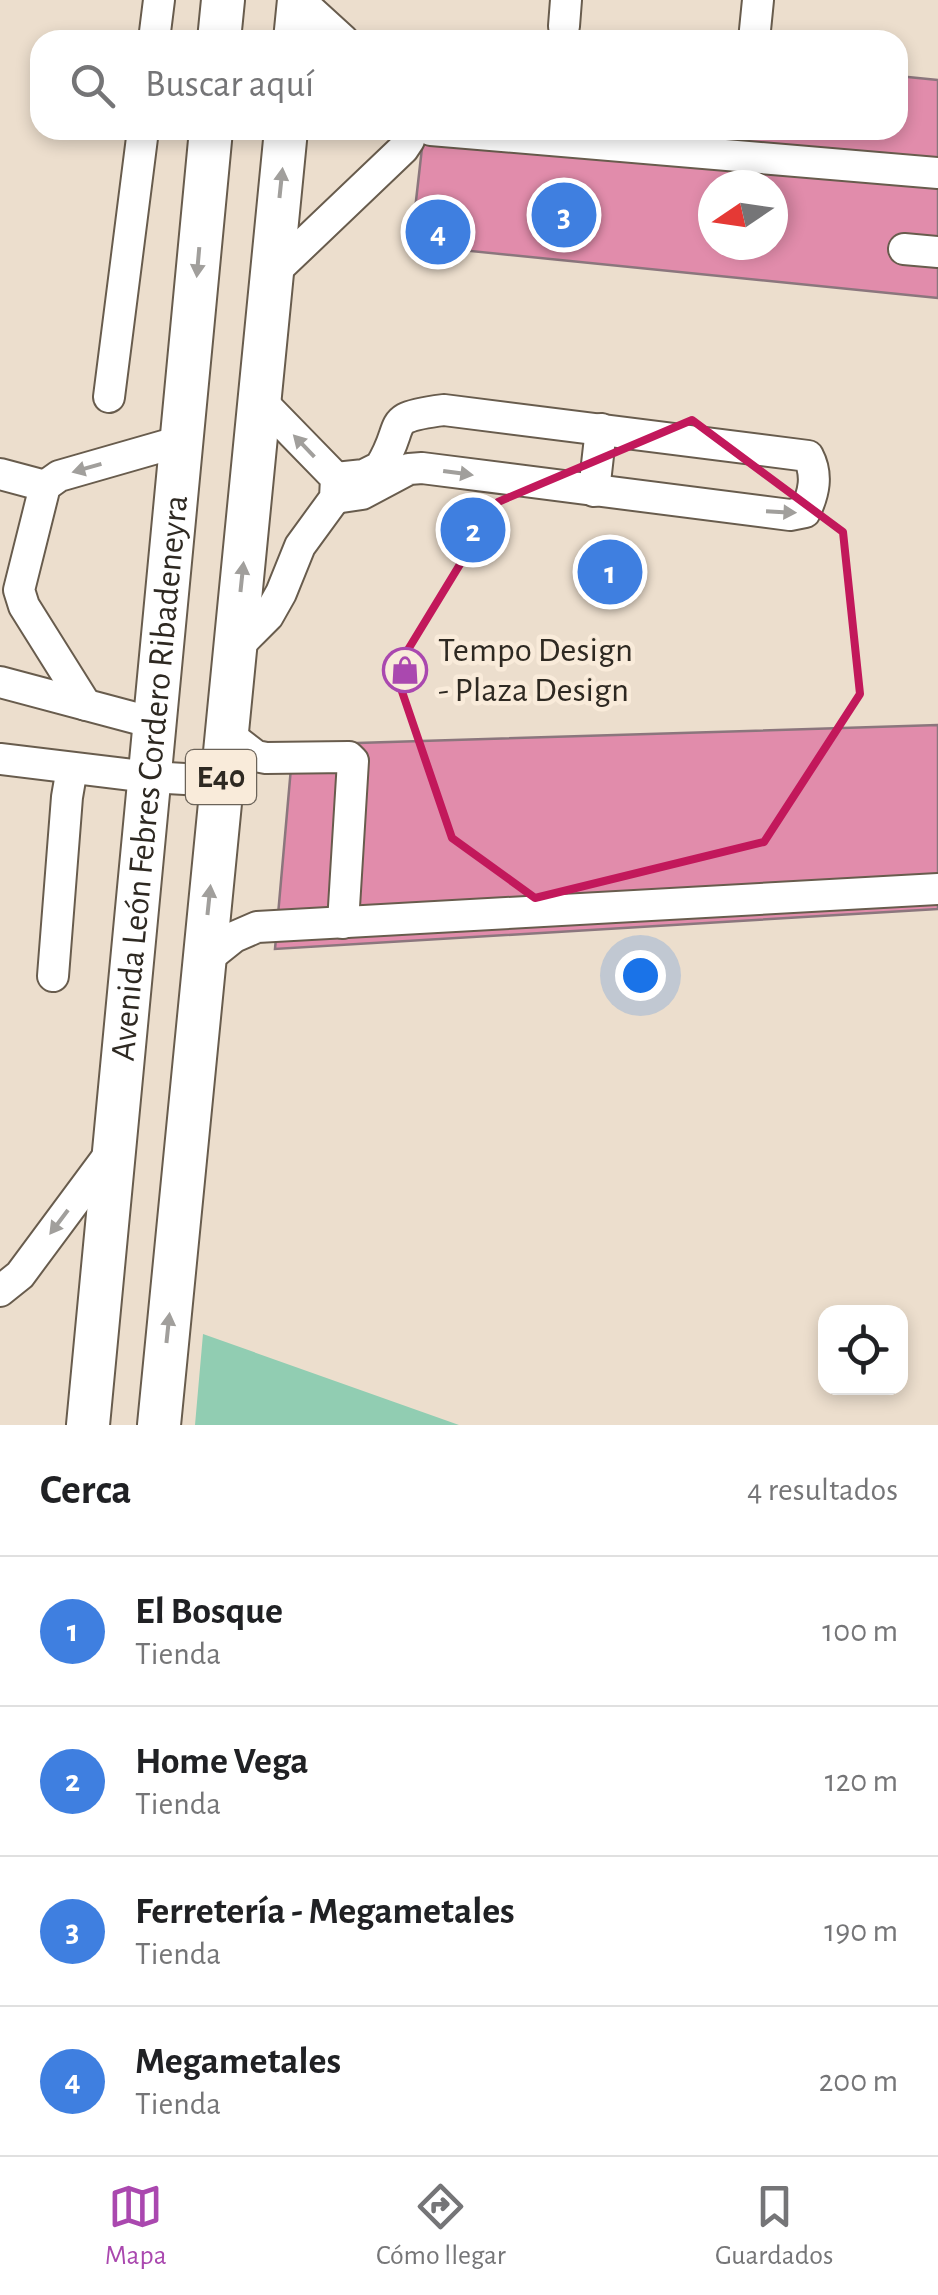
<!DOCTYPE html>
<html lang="es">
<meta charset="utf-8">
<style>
:root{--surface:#fff;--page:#f6f6f6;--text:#202124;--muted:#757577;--line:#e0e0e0;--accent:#aa48af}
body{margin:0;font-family:"Alegreya Sans",sans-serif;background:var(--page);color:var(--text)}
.controls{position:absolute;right:30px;bottom:30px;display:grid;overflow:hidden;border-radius:20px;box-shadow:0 5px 15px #0003}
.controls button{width:90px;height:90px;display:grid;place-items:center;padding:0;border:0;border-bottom:2px solid var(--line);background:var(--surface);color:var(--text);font:50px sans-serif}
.compass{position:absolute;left:698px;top:170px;width:90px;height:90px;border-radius:50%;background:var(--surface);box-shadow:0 5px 15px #0003;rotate:257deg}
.you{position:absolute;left:640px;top:975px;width:35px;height:35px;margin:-25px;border:8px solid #fff;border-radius:50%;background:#1a73e8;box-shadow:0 0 0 15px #1a73e833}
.badge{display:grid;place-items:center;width:65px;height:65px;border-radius:50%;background:var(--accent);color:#fff;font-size:32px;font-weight:700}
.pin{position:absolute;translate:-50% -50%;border:5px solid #fff;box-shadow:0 2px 10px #0006}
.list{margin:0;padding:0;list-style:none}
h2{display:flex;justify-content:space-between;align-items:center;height:130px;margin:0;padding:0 40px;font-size:42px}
h2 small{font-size:32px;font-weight:400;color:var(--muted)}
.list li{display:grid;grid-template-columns:65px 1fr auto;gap:30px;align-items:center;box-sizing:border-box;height:150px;padding:0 40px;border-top:2px solid var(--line)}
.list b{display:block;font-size:38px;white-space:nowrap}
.list p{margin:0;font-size:32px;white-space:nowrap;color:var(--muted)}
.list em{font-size:32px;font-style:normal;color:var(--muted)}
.icon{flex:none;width:55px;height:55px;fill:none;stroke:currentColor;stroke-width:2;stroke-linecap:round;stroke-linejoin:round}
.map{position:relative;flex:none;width:938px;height:1425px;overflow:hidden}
.search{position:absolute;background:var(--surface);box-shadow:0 5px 15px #0003;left:30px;right:30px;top:30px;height:110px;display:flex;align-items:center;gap:25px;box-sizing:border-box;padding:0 35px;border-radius:30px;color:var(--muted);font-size:38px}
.sheet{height:730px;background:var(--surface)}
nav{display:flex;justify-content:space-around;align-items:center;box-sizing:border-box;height:140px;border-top:2px solid var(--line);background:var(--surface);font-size:28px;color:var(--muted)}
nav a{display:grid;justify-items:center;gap:5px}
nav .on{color:var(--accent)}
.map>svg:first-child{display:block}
</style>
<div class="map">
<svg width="938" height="1425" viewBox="0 0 938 1425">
<rect width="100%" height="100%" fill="#ecdecd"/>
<!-- green -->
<polygon fill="#91cdb2" points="203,1334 459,1425 460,1425 195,1425"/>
<!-- building -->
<g fill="#e18cab" stroke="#8b767d" stroke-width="2.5" fill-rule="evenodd">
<polygon points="435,32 521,40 434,40"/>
<path d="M898,76L938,80V298L411,245L424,130H898ZM713,185H773V245H713Z"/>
<polygon points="938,725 938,909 275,949 293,745"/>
</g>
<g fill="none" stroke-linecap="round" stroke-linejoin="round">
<defs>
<g id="minor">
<polyline points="299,0 343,40"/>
<polyline points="564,26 566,0"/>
<polyline points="154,40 159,0"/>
<polyline points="754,40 758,0"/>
<polyline points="431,130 938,173"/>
<polyline points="904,249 938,252"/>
<polyline points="272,274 403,149 409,140 412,130"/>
<polyline points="109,397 143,130"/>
<polyline points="0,474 45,486"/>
<polyline points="594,491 601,429"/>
<path d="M335,498L362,494L409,469L422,468L790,515L805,512C814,493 818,475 808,456L444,410C381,418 408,422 380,467L364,475L336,478"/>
<polyline points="235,649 268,616 281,593 300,546 335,498 336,478 259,399"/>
<polyline points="0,682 154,723"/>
<polyline points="86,705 24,606 19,590 45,486 59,476 181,441"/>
<polyline points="226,733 256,756 266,758 349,757 353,761 343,923"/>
<polyline points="0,759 149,777 221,781"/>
<polyline points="204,961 234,937 257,927 938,889"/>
<polyline points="53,976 67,797 72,768"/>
<polyline points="0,1291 20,1275 112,1151"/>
</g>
<g id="highway">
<polyline points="219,40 223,0"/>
<polyline points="295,40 299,0"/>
<path id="s1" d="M88,1425L211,130"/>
<polyline points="159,1425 286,130"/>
</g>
</defs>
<!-- minor casing -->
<use href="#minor" stroke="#685c4d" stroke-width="34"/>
<!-- highway casing -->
<use href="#highway" stroke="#685c4d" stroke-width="46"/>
<!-- minor -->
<use href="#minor" stroke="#fff" stroke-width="30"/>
<!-- highway -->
<use href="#highway" stroke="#fff" stroke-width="42"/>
</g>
<!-- one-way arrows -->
<defs><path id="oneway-solid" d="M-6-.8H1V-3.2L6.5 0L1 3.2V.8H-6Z" transform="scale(2.5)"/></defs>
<g fill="#a19f9c">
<use href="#oneway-solid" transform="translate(281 183) rotate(-84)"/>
<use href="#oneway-solid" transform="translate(198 262) rotate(95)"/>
<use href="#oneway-solid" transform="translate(304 446) rotate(-134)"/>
<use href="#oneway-solid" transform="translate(87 468) rotate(164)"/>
<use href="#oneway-solid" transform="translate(458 473) rotate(8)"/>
<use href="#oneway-solid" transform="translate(781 512) rotate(3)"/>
<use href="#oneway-solid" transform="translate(242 577) rotate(-84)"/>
<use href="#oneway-solid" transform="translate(209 900) rotate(-84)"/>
<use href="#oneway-solid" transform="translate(59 1222) rotate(127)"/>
<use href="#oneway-solid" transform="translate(168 1328) rotate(-84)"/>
</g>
<!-- marked area -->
<path fill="none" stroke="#c2185b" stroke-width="8" stroke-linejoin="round" d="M692,420L843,532L860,694L764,842L535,898L452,838L395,671L498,502Z"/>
<!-- icons -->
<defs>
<symbol id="shop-ring" viewBox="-11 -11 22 22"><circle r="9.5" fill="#f9ebda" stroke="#aa48af" stroke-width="1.5"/><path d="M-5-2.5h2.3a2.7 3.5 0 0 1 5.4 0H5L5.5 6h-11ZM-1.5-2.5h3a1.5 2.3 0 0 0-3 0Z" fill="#aa48af"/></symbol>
</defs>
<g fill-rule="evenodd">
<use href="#shop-ring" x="380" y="645" width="50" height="50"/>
</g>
<g text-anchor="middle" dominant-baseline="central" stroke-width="9" stroke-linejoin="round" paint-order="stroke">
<!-- shield labels -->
<rect fill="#f9ebda" stroke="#6b6359" stroke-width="2.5" x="186" y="750" width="70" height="54" rx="8"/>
<g font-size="32" font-weight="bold" fill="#2e2922">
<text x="221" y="777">E40</text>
</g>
<!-- poi labels -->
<g font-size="35" fill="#2e2922" stroke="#f9ebda" text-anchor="start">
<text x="438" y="650">Tempo Design<tspan x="438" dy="40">- Plaza Design</tspan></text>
</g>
<!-- street labels -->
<g font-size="35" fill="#2e2922" stroke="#f9ebda">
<text stroke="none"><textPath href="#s1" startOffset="650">Avenida León Febres Cordero Ribadeneyra</textPath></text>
</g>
</g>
</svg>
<div class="controls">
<button><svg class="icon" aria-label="locate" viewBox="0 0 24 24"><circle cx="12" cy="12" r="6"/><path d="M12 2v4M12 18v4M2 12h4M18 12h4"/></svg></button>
</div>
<svg class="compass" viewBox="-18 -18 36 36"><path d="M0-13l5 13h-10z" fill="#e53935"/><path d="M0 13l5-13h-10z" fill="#757577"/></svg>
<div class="you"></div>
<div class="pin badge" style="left:610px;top:572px;background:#3f7fe0">1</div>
<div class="pin badge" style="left:473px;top:530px;background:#3f7fe0">2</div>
<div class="pin badge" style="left:564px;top:215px;background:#3f7fe0">3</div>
<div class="pin badge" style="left:438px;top:232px;background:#3f7fe0">4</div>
<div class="search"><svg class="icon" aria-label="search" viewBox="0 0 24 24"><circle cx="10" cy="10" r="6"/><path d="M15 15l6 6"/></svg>Buscar aquí</div>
</div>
<section class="sheet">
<h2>Cerca<small>4 resultados</small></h2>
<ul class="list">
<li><span class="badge" style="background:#3f7fe0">1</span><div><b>El Bosque</b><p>Tienda</p></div><em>100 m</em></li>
<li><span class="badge" style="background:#3f7fe0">2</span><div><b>Home Vega</b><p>Tienda</p></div><em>120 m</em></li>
<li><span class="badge" style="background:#3f7fe0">3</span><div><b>Ferretería - Megametales</b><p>Tienda</p></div><em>190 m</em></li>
<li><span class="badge" style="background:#3f7fe0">4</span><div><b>Megametales</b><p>Tienda</p></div><em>200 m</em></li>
</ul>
</section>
<nav>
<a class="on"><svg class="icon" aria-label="map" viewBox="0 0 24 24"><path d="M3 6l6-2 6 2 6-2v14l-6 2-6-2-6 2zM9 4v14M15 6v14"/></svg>Mapa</a>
<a><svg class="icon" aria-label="directions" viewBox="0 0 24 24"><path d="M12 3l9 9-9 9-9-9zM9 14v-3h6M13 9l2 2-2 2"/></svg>Cómo llegar</a>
<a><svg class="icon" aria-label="saved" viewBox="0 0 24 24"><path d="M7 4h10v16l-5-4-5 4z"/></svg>Guardados</a>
</nav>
